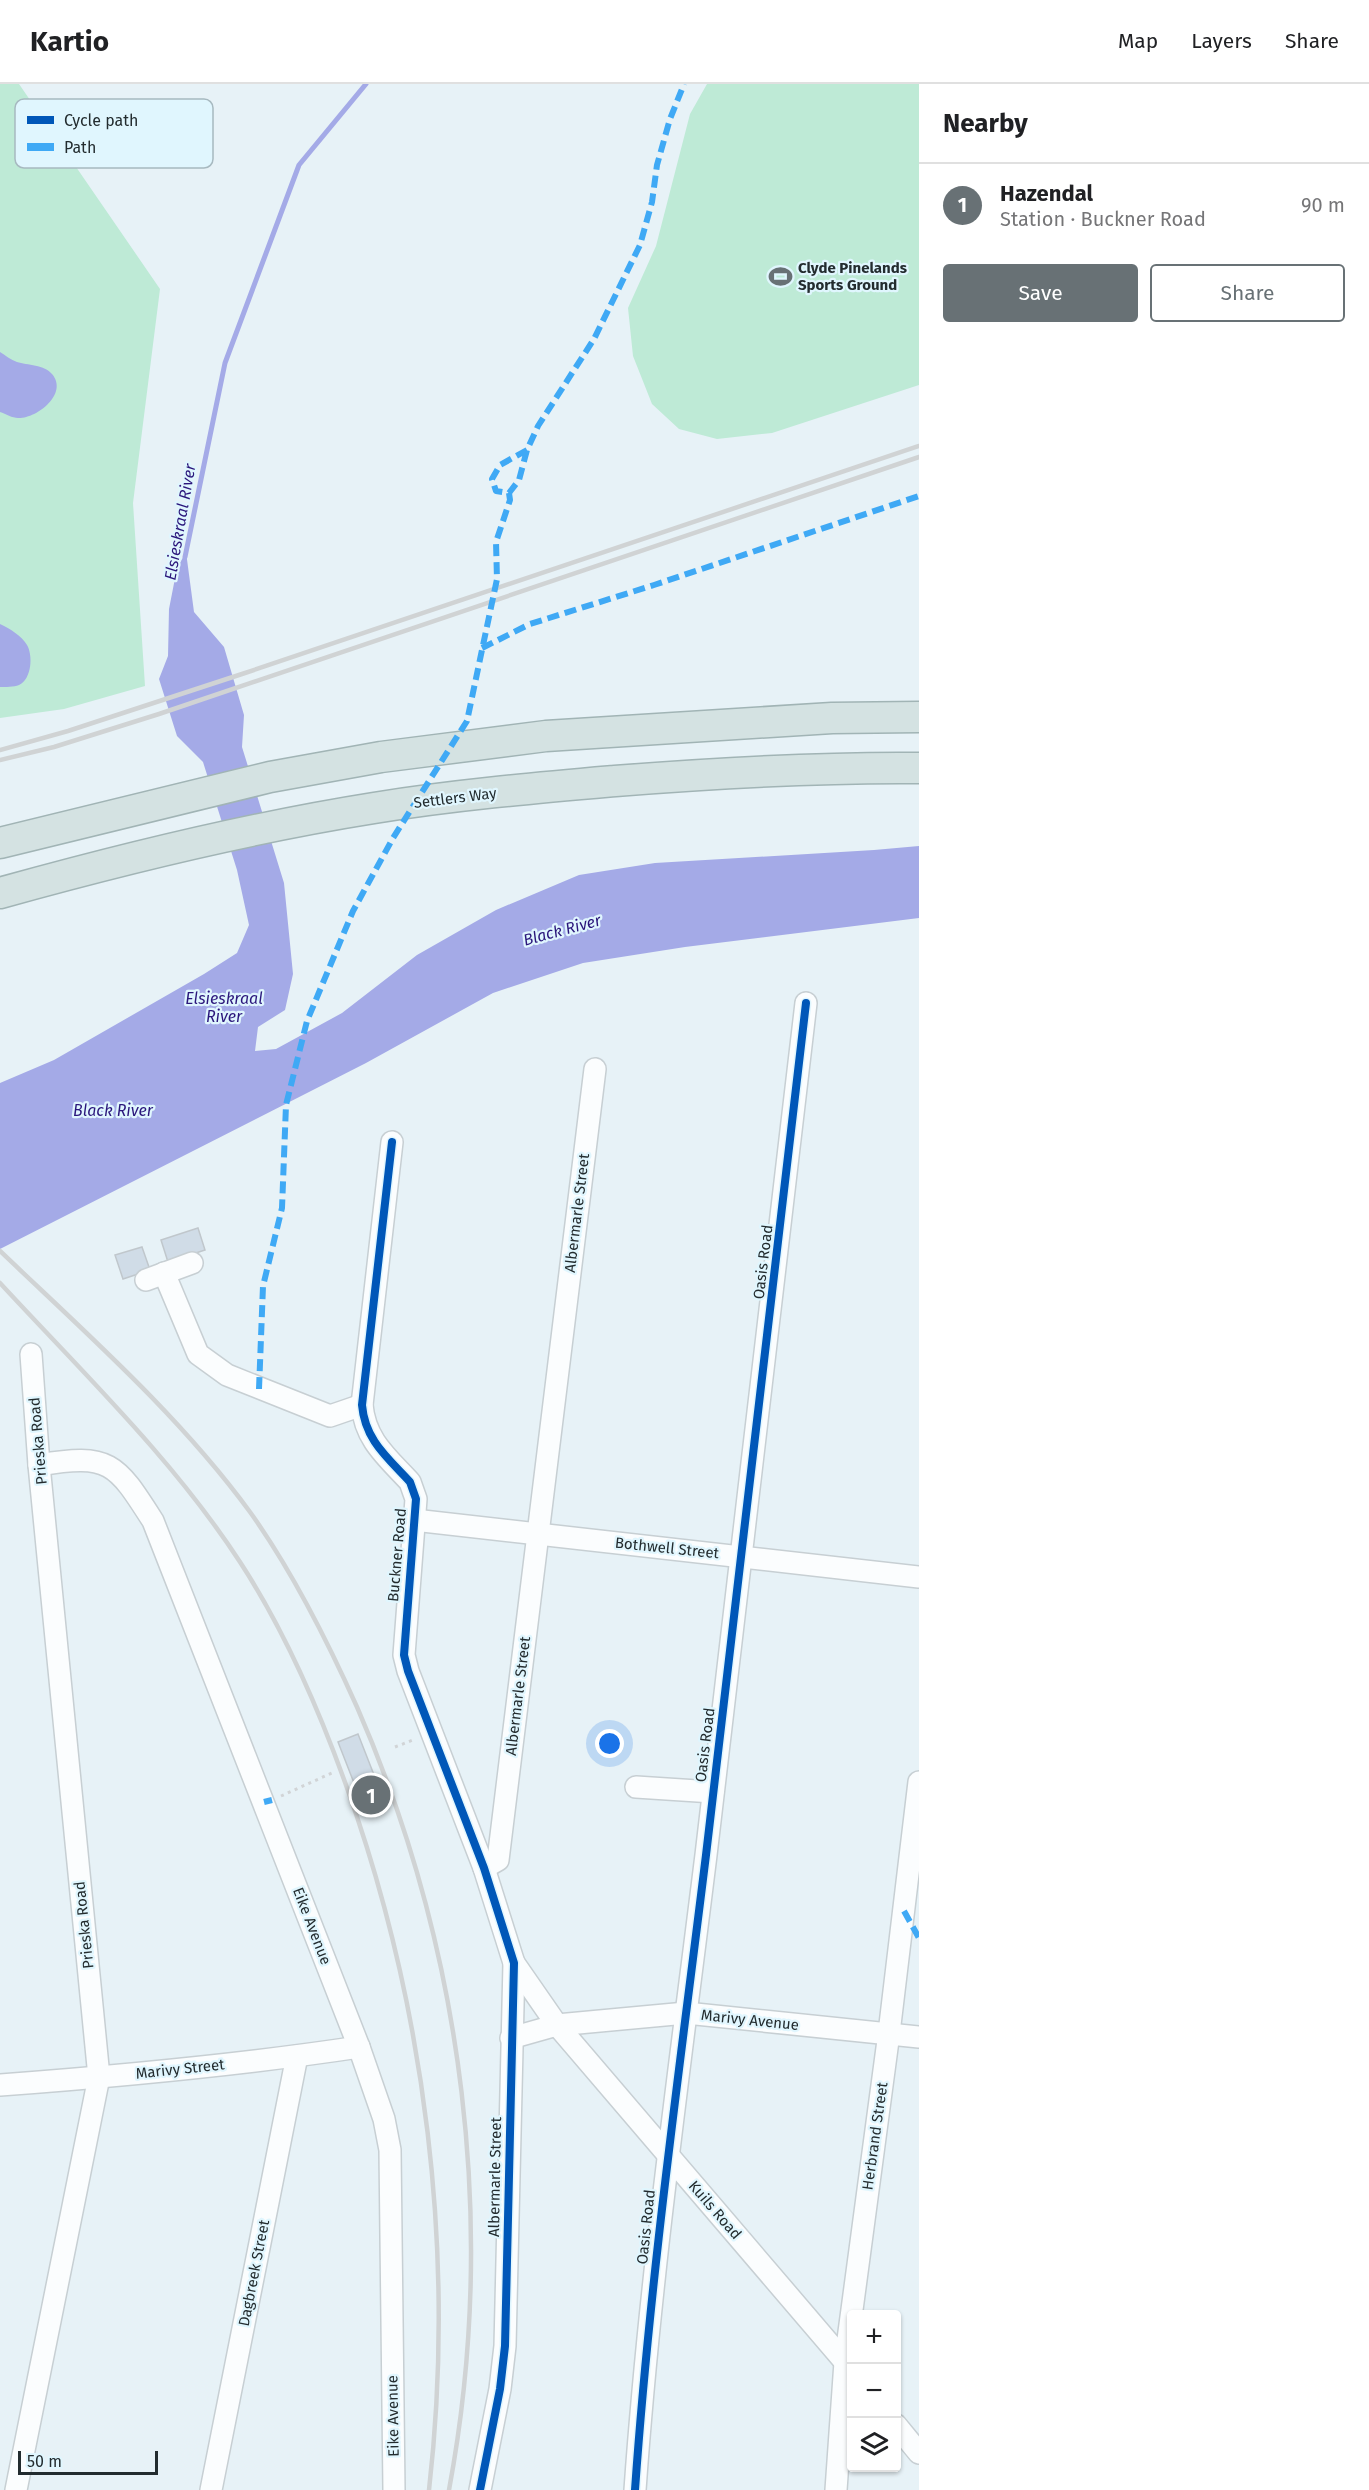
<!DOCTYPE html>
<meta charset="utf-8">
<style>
:root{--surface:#fff;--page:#f2f2f2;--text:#202124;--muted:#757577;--line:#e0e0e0;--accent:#687175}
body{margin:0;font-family:"Fira Sans",sans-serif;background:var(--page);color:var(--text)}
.controls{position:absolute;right:18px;bottom:18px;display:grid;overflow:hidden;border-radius:6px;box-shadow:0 2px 4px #0004}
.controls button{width:54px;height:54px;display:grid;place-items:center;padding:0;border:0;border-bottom:2px solid var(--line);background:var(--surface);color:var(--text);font:30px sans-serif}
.scale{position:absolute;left:18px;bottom:15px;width:140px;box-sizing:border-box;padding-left:6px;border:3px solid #232c2f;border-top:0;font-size:16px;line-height:21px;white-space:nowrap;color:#232c2f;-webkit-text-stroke:4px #e0f6fe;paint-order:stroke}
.you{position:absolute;left:610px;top:1660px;width:21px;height:21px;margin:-15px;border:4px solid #fff;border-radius:50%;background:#1a73e8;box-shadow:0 0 0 9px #1a73e833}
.badge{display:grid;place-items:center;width:39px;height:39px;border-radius:50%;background:var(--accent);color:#fff;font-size:20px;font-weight:700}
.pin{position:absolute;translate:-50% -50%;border:3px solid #fff;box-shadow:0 2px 6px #0006}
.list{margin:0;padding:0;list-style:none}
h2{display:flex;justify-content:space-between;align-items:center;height:78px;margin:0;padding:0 24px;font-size:26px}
h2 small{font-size:20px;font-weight:400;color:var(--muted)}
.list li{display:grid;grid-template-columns:39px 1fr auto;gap:18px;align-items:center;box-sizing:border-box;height:84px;padding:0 24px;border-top:2px solid var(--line)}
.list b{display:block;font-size:22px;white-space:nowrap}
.list p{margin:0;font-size:20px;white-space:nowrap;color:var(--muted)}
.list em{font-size:20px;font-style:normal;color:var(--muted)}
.actions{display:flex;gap:12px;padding:18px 24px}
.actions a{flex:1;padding:14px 0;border:2px solid var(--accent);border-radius:6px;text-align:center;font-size:21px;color:var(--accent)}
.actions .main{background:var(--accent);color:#fff}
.icon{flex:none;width:33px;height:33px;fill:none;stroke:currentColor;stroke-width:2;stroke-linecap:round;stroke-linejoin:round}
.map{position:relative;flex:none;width:919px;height:2406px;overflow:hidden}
header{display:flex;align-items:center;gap:36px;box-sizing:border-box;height:84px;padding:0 30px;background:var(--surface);border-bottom:2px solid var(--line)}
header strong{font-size:28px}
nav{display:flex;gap:33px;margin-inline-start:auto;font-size:21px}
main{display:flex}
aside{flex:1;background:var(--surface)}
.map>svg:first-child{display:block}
</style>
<header>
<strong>Kartio</strong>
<nav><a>Map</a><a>Layers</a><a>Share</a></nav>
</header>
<main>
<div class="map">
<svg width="919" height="2406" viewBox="0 0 919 2406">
<rect width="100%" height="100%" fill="#e7f2f7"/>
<!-- green -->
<g fill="#beead6">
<polygon points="0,0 19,0 160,205 133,419 145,602 64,625 0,634"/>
<polygon points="707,0 919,0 919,301 772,349 717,355 679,345 652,320 633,272 628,224 656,162 690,30"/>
</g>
<!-- water -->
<g fill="#a4aae7">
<path d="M0,268C5,271 11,276 17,278C27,281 45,281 52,290C69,310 36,335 18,334C12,334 6,330 0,328Z"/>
<polygon points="186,468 194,528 224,563 244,631 242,663 284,799 293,890 285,926 258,943 255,967 276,965 342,929 417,871 496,826 579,791 655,779 874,766 919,762 919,834 685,863 583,879 493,909 366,979 0,1165 0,999 54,976 204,890 237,869 249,841 237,786 203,678 177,652 159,595 168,572 169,525 177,484"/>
<path d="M0,540C9,544 22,552 27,561C33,571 32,595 19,601C14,603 5,603 0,603Z"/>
</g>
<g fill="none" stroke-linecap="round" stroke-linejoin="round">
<!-- stream -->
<polyline stroke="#a4aae7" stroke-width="5" points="185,473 225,279 299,81 366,0"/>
</g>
<!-- building -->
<g fill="#d0dce7" stroke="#c0c7cc" stroke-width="1.5">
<polygon points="198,1144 205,1166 168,1178 161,1156"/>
<polygon points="142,1163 150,1186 123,1195 115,1171"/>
<polygon points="358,1650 376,1696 356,1704 338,1658"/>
</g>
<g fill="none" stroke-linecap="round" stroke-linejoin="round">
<defs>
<g id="minor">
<path d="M392,1058L362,1321C365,1356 387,1373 410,1398L416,1415L404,1571L408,1587L484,1784L514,1879L505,2262L500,2305L480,2406"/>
<polyline points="164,1189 198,1270 227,1291 330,1332 362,1321"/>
<polyline points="146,1196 192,1179"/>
<path d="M39,1381C110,1369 116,1379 153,1437L359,1963L384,2035L390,2066L394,2406"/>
<polyline points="414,1436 919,1493"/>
<polyline points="636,1703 713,1708"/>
<polyline points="484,1784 498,1776 595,985"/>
<polyline points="514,1879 557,1941 851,2285"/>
<polyline points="511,1954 557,1941 686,1929 919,1953"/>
<path d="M0,2001C120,1992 240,1981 359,1963"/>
<polyline points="896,2341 919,2369"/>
<polyline points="16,2406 99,1993 39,1381 31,1270"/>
<polyline points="211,2406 297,1972"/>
<path d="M635,2406C650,2193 680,1982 706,1771C740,1487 773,1203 806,919"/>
<polyline points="836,2406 845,2278 889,1949 919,1698"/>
</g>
<g id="highway">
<polyline points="0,759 270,693 381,673 546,652 832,634 919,633"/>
<path d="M0,809C122,775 248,744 374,724C454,711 535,704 615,697C717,689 817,683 919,684"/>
</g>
</defs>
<!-- minor casing -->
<use href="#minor" stroke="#c7cfd3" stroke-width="24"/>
<!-- highway casing -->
<use href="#highway" stroke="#a1b4b5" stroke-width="33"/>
<!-- path -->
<g stroke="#d1d4d6" stroke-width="3" stroke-dasharray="3 4.5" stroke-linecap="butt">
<polyline points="395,1663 413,1656"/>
<polyline points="281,1712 334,1688"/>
</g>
<!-- minor -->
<use href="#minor" stroke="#fbfdfe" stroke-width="21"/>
<!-- highway -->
<use href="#highway" stroke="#d4e2e2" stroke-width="30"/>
<!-- rail -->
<g stroke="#d0d3d4" stroke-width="4.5">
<polyline points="0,666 68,647 242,590 919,362"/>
<polyline points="0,676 54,663 159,630 919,373"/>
<path d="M0,1167C87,1250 179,1331 250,1428C293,1488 327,1556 357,1623C464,1868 498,2143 449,2406"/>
<path d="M0,1199C82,1288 173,1375 240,1478C285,1547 318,1623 346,1701C426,1924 456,2170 429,2406"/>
</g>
<!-- quiet -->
<g stroke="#3fa9f5" stroke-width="6" stroke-dasharray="12 6" stroke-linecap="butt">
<polyline points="527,366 500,381 492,395 496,407 509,409 519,396 527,366 538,342 594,255 640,161 652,118 657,81 670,35 684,0"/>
<polyline points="482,564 530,540 654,501 919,412"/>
<polyline points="259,1305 263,1202 282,1124 286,1021 307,937 353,827 393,754 467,637 497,495 496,458 510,416 509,409"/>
<polyline points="264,1718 272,1716"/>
<polyline points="904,1827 919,1854"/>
</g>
<defs>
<g id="cycleway">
<path d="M392,1058L362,1321C365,1356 387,1373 410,1398L416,1415L404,1571L408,1587L484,1784L514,1879L505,2262L500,2305L480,2406"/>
<path d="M635,2406C650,2193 680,1982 706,1771C740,1487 773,1203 806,919"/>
</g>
</defs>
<!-- cycleway casing -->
<use href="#cycleway" stroke="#e0f6fe" stroke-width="11"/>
<!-- cycleway -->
<use href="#cycleway" stroke="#0057b8" stroke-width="8"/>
</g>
<!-- icons -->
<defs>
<symbol id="stadium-bare" viewBox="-9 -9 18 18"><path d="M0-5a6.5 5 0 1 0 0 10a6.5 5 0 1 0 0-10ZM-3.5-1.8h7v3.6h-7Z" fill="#687175" stroke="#e0f6fe" stroke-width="2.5" paint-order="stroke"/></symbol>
</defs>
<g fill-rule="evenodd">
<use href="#stadium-bare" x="764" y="176" width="33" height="33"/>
</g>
<g text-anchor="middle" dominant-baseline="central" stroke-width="4.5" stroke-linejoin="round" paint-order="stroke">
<!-- poi labels -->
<g font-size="15" font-weight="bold" fill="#232c2f" stroke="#e0f6fe" text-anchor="start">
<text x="798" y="184">Clyde Pinelands<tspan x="798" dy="17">Sports Ground</tspan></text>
</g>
<!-- street labels -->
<g font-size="15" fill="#232c2f" stroke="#e0f6fe">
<text transform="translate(455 714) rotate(-7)">Settlers Way</text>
<text transform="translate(577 1129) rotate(-83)">Albermarle Street</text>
<text transform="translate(763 1178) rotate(-83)">Oasis Road</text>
<text transform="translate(38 1357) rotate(-95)">Prieska Road</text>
<text transform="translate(667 1464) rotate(6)">Bothwell Street</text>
<text transform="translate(397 1471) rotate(-85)">Buckner Road</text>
<text transform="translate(518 1612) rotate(-83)">Albermarle Street</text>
<text transform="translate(705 1661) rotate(-83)">Oasis Road</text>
<text transform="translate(84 1841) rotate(-96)">Prieska Road</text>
<text transform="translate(312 1842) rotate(69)">Eike Avenue</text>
<text transform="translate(750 1936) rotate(6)">Marivy Avenue</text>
<text transform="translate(180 1985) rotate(-6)">Marivy Street</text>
<text transform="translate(875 2052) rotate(-82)">Herbrand Street</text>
<text transform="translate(495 2093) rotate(-89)">Albermarle Street</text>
<text transform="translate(715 2126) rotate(49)">Kuils Road</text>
<text transform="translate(646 2143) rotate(-84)">Oasis Road</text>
<text transform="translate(254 2189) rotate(-79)">Dagbreek Street</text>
<text transform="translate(393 2332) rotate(-91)">Eike Avenue</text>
</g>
<!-- water labels -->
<g font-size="16" font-style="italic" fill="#2a167b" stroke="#e0f6fe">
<text transform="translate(180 438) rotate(-80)">Elsieskraal River</text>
<text transform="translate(562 846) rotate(-15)">Black River</text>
<text x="224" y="914">Elsieskraal<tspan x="224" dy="18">River</tspan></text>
<text x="113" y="1026">Black River</text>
</g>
</g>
<!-- legend -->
<rect x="15" y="15" width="198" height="69" rx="9" fill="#e0f6fe" stroke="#a7b9c0" stroke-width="1.5"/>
<rect x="27" y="32" width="27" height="8" fill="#0057b8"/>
<rect x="27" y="59" width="27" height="8" fill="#3fa9f5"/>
<g font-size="16" fill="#232c2f">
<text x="64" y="42">Cycle path</text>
<text x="64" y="69">Path</text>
</g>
</svg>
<div class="controls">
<button>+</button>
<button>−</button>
<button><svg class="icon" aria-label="layers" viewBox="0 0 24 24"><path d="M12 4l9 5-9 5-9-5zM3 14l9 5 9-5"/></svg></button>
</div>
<div class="scale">50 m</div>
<div class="you"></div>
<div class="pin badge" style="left:371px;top:1711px">1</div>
</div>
<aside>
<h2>Nearby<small></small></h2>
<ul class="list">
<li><span class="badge">1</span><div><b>Hazendal</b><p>Station · Buckner Road</p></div><em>90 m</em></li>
</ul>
<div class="actions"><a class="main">Save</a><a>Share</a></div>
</aside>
</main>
